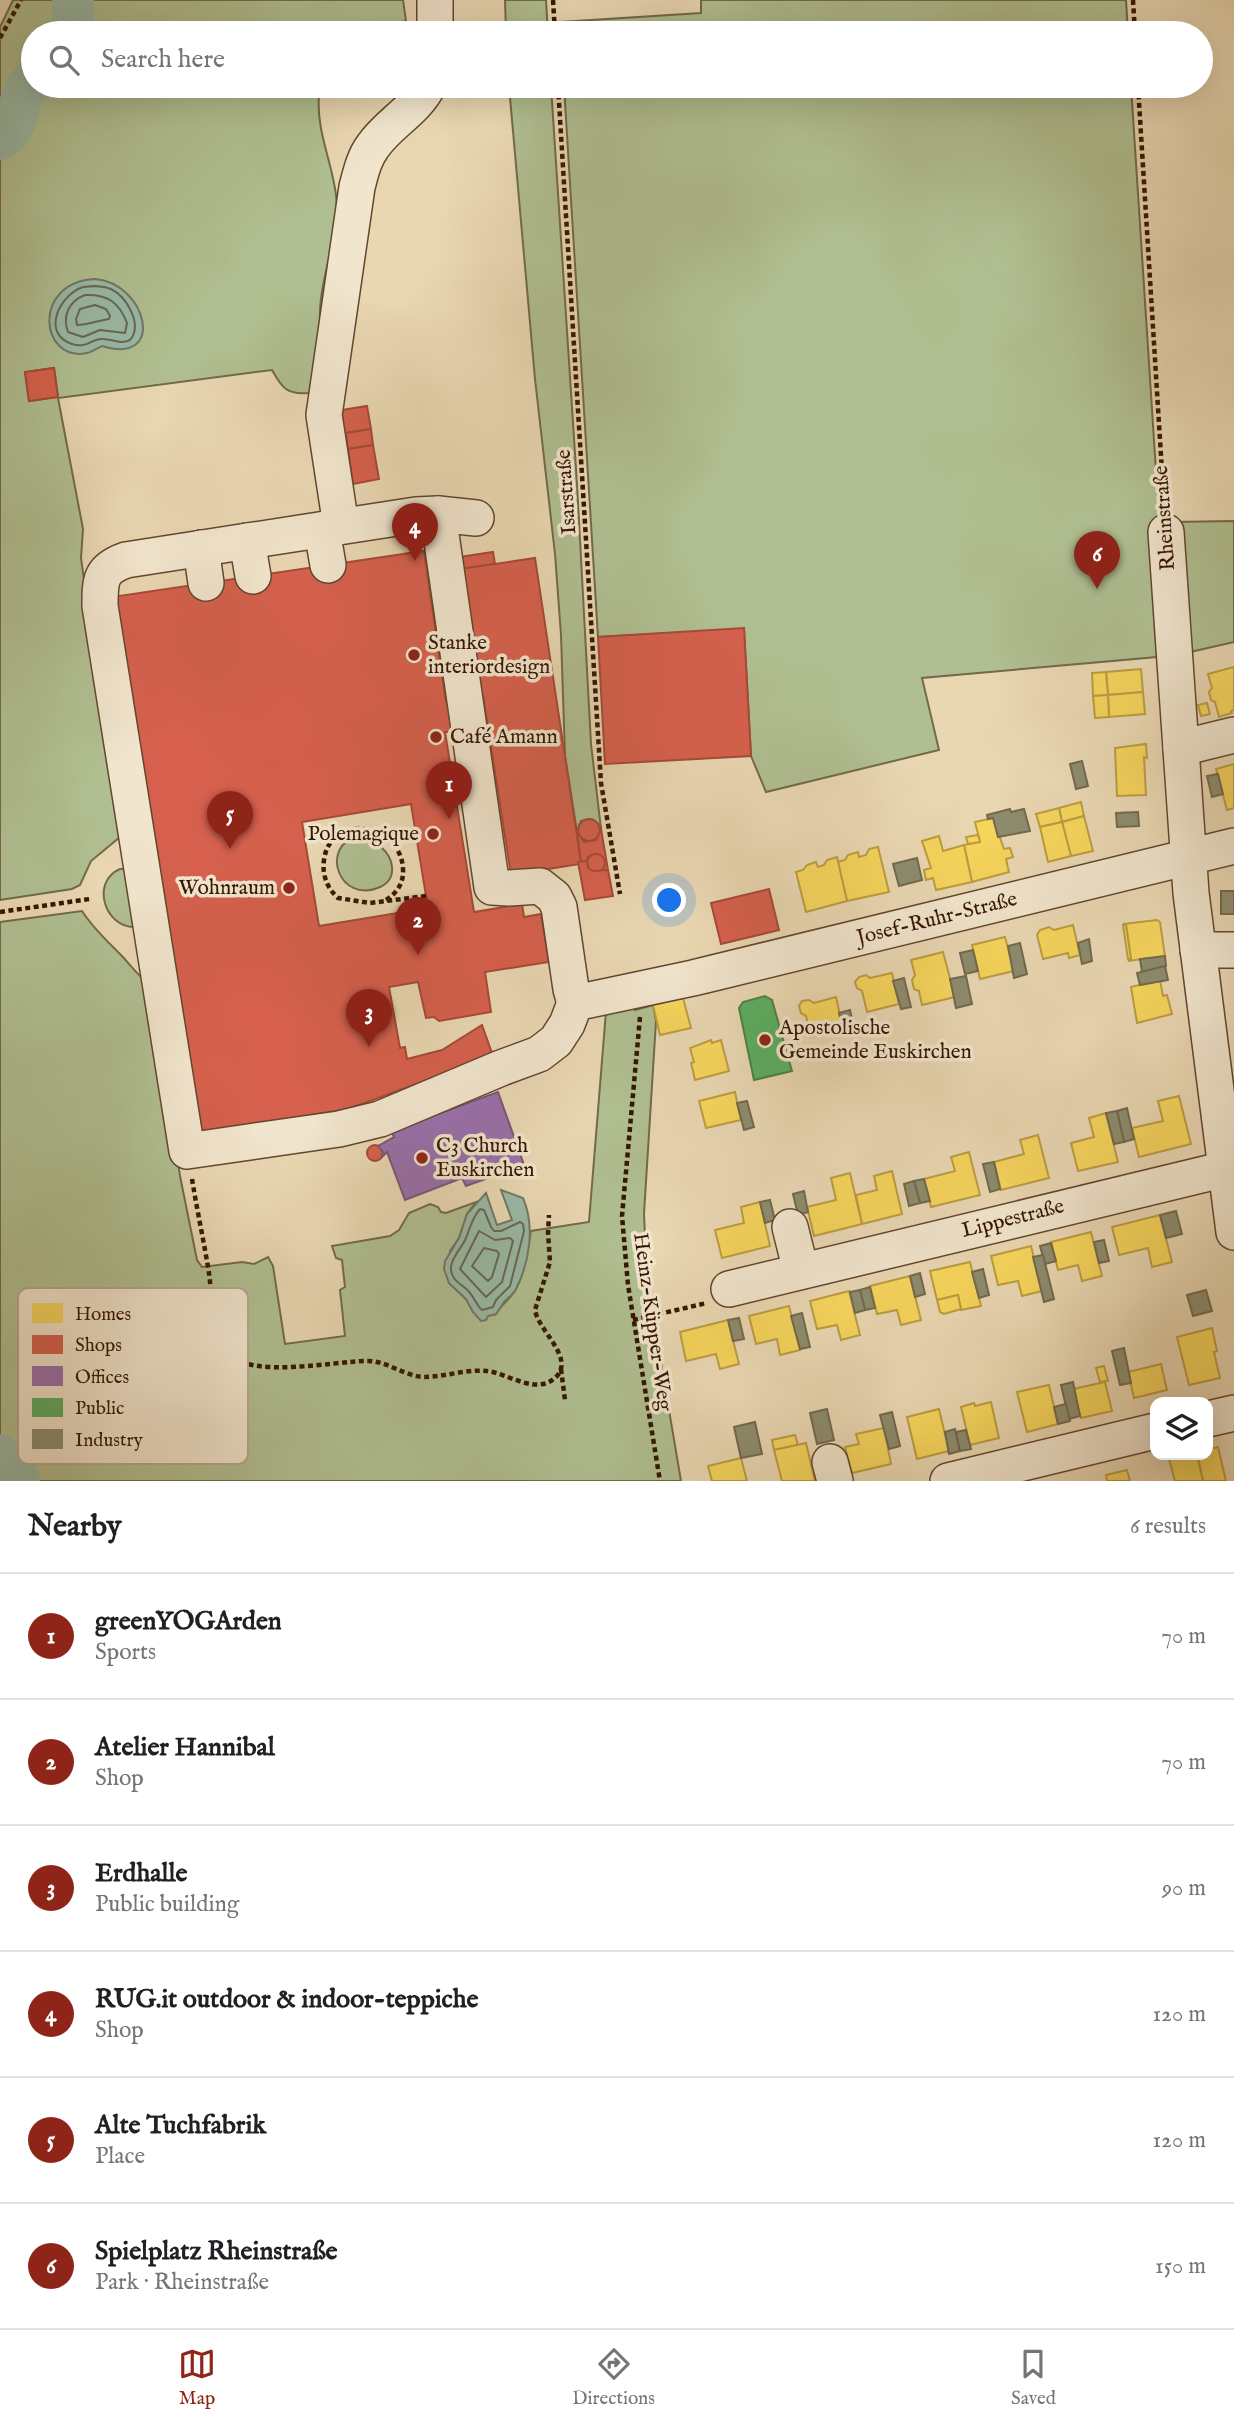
<!DOCTYPE html>
<meta charset="utf-8">
<style>
:root{--surface:#fff;--page:#f6f6f6;--text:#202124;--muted:#757577;--line:#e0e0e0;--accent:#8f2418}
body{margin:0;font-family:"IM FELL English",serif;background:var(--page);color:var(--text)}
.controls{position:absolute;right:21px;bottom:21px;display:grid;overflow:hidden;border-radius:14px;box-shadow:0 7px 28px #0002}
.controls button{width:63px;height:63px;display:grid;place-items:center;padding:0;border:0;border-bottom:2px solid var(--line);background:var(--surface);color:var(--text);font:35px sans-serif}
.you{position:absolute;left:670px;top:901px;width:24px;height:24px;margin:-18px;border:5px solid #fff;border-radius:50%;background:#1a73e8;box-shadow:0 0 0 10px #1a73e833}
.badge{display:grid;place-items:center;width:46px;height:46px;border-radius:50%;background:var(--accent);color:#fff;font-size:23px;font-weight:700}
.pin{position:absolute;translate:-50% -58px;filter:drop-shadow(0 2px 4px #0008)}
.pin::after{content:'';position:absolute;top:37px;width:24px;height:21px;background:inherit;clip-path:polygon(0 0,100% 0,50% 100%)}
.list{margin:0;padding:0;list-style:none}
h2{display:flex;justify-content:space-between;align-items:center;height:91px;margin:0;padding:0 28px;font-size:30px}
h2 small{font-size:23px;font-weight:400;color:var(--muted)}
.list li{display:grid;grid-template-columns:46px 1fr auto;gap:21px;align-items:center;box-sizing:border-box;height:126px;padding:0 28px;border-top:2px solid var(--line)}
.list b{display:block;font-size:26px;white-space:nowrap}
.list p{margin:0;font-size:23px;white-space:nowrap;color:var(--muted)}
.list em{font-size:23px;font-style:normal;color:var(--muted)}
.icon{flex:none;width:38px;height:38px;fill:none;stroke:currentColor;stroke-width:2;stroke-linecap:round;stroke-linejoin:round}
.map{position:relative;flex:none;width:1234px;height:1481px;overflow:hidden}
.search{position:absolute;background:var(--surface);box-shadow:0 7px 28px #0002;left:21px;right:21px;top:21px;height:77px;display:flex;align-items:center;gap:18px;box-sizing:border-box;padding:0 24px;border-radius:38px;color:var(--muted);font-size:26px}
.sheet{height:847px;background:var(--surface)}
nav{display:flex;justify-content:space-around;align-items:center;box-sizing:border-box;height:98px;border-top:2px solid var(--line);background:var(--surface);font-size:19px;color:var(--muted)}
nav a{display:grid;justify-items:center;gap:4px}
nav .on{color:var(--accent)}
.map>svg:first-child{display:block}
</style>
<div class="map">
<svg width="1234" height="1481" viewBox="0 0 1234 1481">
<rect width="100%" height="100%" fill="#e9d7b2"/>
<filter id="stains"><feTurbulence type="fractalNoise" baseFrequency=".00286" numOctaves="4"/><feColorMatrix values="0 0 0 0 .2 0 0 0 0 .09 0 0 0 0 .02 0 0 0 .5 -.17"/></filter>
<radialGradient id="worn" r=".72"><stop offset=".6" stop-color="#630" stop-opacity="0"/><stop offset="1" stop-color="#630" stop-opacity=".3"/></radialGradient>
<!-- green -->
<g fill="#b0bf91" stroke="#726a4a" stroke-width="2" fill-rule="evenodd">
<polygon points="13,0 61,0 61,33 33,33 33,74 22,86 15,100 3,105 6,122 0,127 0,27"/>
<polygon points="82,0 403,0 406,21 384,25 383,33 82,33"/>
<polygon points="505,0 546,0 548,33 506,33"/>
<polygon points="701,0 1126,0 1128,33 561,33 560,22 701,13"/>
<path d="M39,86H334L319,96C316,130 332,162 336,195C341,234 321,272 320,311C319,329 325,365 319,380C317,385 312,390 309,393C287,395 282,388 272,370L58,398L83,529L81,558L120,837L91,861L80,885L72,889L0,900V145C25,128 27,111 39,86ZM54,368L58,397L29,401L25,372Z"/>
<polygon points="509,86 551,86 577,484 591,744 601,829 592,819 581,821 577,832 565,756 561,635 555,554 535,379"/>
<polygon points="564,86 1131,86 1168,656 922,678 939,750 766,792 751,756 744,629 598,637"/>
<polygon points="1234,521 1234,642 1186,653 1173,522"/>
<path d="M356,837C365,839 374,840 381,847C394,858 398,879 380,887C339,905 320,847 356,837Z"/>
<path d="M120,869H125L135,927C105,928 90,882 120,869Z"/>
<path d="M82,911C93,928 105,939 119,953C130,964 137,975 150,985L180,1176L197,1260L202,1267L242,1262L254,1264L268,1257L273,1266L285,1344L345,1336L340,1290L345,1287L342,1260L336,1258L332,1246L390,1236L399,1230L409,1213L430,1204L438,1207L441,1212L446,1213L476,1202L467,1214L459,1238L450,1251L449,1283L466,1299L473,1312L487,1316L496,1314C501,1305 509,1300 514,1292C525,1275 527,1251 531,1231L589,1222L606,1011L632,1005L635,1010L653,1005L656,1021L644,1214L647,1280L681,1481H26L15,1461L0,1448V922Z"/>
</g>
<!-- water -->
<g fill="#99baa7" stroke="#717865" stroke-width="2">
<path d="M95,279C147,283 167,366 102,346C97,348 92,352 87,353C40,363 31,282 95,279Z"/>
<path d="M501,1190L523,1198C535,1226 530,1261 516,1289C513,1296 505,1299 502,1305C500,1308 498,1311 496,1314L488,1316L486,1320L481,1321L473,1312L466,1299L449,1283L444,1269L445,1261L459,1238L467,1214L486,1193L497,1225L512,1220Z"/>
</g>
<!-- homes -->
<g fill="#f6d55c" stroke="#bc9c41" stroke-width="2">
<polygon points="1234,667 1234,710 1231,711 1232,713 1219,717 1215,702 1211,700 1209,692 1212,688 1208,674"/>
<polygon points="1141,669 1143,692 1108,695 1106,672"/>
<polygon points="1106,672 1108,695 1093,696 1092,673"/>
<polygon points="1143,692 1145,714 1109,717 1108,695"/>
<polygon points="1108,695 1109,717 1095,718 1093,696"/>
<polygon points="1207,703 1210,714 1201,716 1198,705"/>
<polygon points="1146,744 1147,758 1144,757 1146,795 1117,796 1115,748"/>
<polygon points="1234,764 1234,808 1227,810 1216,769"/>
<polygon points="1081,802 1084,816 1062,822 1059,808"/>
<polygon points="1059,808 1062,822 1040,827 1036,814"/>
<polygon points="1084,816 1093,851 1071,856 1062,822"/>
<polygon points="993,818 1004,849 1010,848 1013,857 1006,859 1009,872 972,882 964,845 980,842 975,822"/>
<polygon points="1062,822 1071,856 1048,862 1040,827"/>
<polygon points="978,835 980,842 968,844 966,837"/>
<polygon points="939,836 943,851 964,845 972,882 936,890 933,878 926,880 924,870 931,868 922,841"/>
<polygon points="878,847 889,892 847,901 837,862 845,860 848,855 858,852 859,857 866,855 869,849"/>
<polygon points="837,857 847,901 806,912 796,872 803,870 807,865 816,862 818,867 824,865 827,860"/>
<polygon points="1157,920 1160,922 1165,956 1128,961 1131,959 1126,925 1123,924"/>
<polygon points="1073,925 1080,955 1069,958 1068,953 1043,959 1037,935 1040,930 1049,927 1054,930"/>
<polygon points="1123,925 1126,925 1131,959 1128,959"/>
<polygon points="1005,937 1014,971 980,979 972,945"/>
<polygon points="943,952 955,997 922,1005 919,991 914,989 912,980 915,975 911,960"/>
<polygon points="892,973 899,1004 867,1012 862,991 857,988 855,982 859,977 866,975 870,978"/>
<polygon points="1160,980 1163,996 1167,995 1172,1014 1137,1023 1131,987"/>
<polygon points="836,997 843,1029 811,1037 806,1016 801,1013 799,1006 802,1001 809,1000 814,1003"/>
<polygon points="683,998 691,1028 660,1035 653,1005"/>
<polygon points="711,1040 712,1043 721,1040 729,1071 695,1080 691,1063 694,1062 690,1048"/>
<polygon points="735,1092 741,1120 706,1128 699,1101"/>
<polygon points="1179,1096 1191,1144 1139,1157 1132,1128 1163,1121 1158,1101"/>
<polygon points="1106,1113 1118,1162 1078,1171 1071,1143 1094,1137 1089,1118"/>
<polygon points="1038,1135 1049,1178 1001,1190 994,1162 1024,1154 1020,1140"/>
<polygon points="969,1152 980,1195 931,1207 924,1179 955,1171 951,1157"/>
<polygon points="892,1171 902,1214 862,1224 856,1195 877,1190 874,1176"/>
<polygon points="850,1173 862,1224 814,1236 807,1207 836,1200 831,1178"/>
<polygon points="760,1202 770,1246 722,1258 715,1230 744,1223 741,1207"/>
<polygon points="1160,1215 1172,1262 1152,1267 1148,1248 1119,1255 1112,1227"/>
<polygon points="1091,1232 1102,1276 1082,1281 1078,1265 1058,1270 1051,1242"/>
<polygon points="1031,1246 1042,1291 1022,1296 1018,1281 998,1285 991,1256"/>
<polygon points="970,1262 981,1306 961,1310 958,1295 937,1300 930,1271"/>
<polygon points="910,1276 921,1320 901,1325 897,1310 877,1314 870,1286"/>
<polygon points="849,1291 860,1335 841,1340 837,1325 817,1329 810,1301"/>
<polygon points="958,1295 961,1309 944,1314 940,1312 937,1300"/>
<polygon points="789,1306 800,1350 780,1355 777,1339 756,1344 749,1316"/>
<polygon points="728,1320 739,1364 720,1369 716,1354 686,1361 680,1332"/>
<polygon points="1212,1328 1217,1351 1214,1352 1220,1378 1189,1385 1177,1337"/>
<polygon points="1161,1364 1167,1390 1134,1398 1128,1372"/>
<polygon points="1104,1366 1108,1381 1100,1382 1096,1368"/>
<polygon points="1105,1382 1112,1411 1081,1418 1073,1389"/>
<polygon points="1049,1385 1058,1424 1027,1432 1017,1392"/>
<polygon points="991,1402 999,1438 970,1445 961,1407 974,1403 975,1406"/>
<polygon points="939,1409 949,1451 917,1459 907,1417"/>
<polygon points="884,1428 891,1464 852,1473 845,1447 859,1444 856,1434"/>
<polygon points="795,1435 798,1445 774,1450 772,1440"/>
<polygon points="806,1443 815,1481 782,1481 774,1450"/>
<polygon points="1218,1447 1226,1481 1203,1481 1197,1455 1208,1455 1208,1450"/>
<polygon points="1187,1455 1197,1455 1203,1481 1175,1481 1169,1459"/>
<polygon points="741,1458 747,1481 712,1481 708,1466"/>
<polygon points="1127,1470 1130,1481 1107,1481 1106,1475"/>
</g>
<!-- shops -->
<g fill="#d6604d" stroke="#a64a36" stroke-width="2" fill-rule="evenodd">
<polygon points="54,368 58,397 29,401 25,372"/>
<polygon points="367,406 371,429 339,434 335,411"/>
<polygon points="371,429 373,445 348,449 346,433"/>
<polygon points="373,445 379,479 353,484 348,449"/>
<path d="M424,551L446,702L451,701L452,732H445L474,912L522,904L524,917L541,914L549,962L485,972L491,1012L439,1021L434,1017L426,1018L418,982L389,987L400,1048L405,1047L407,1059L442,1050L482,1025L493,1056L348,1109L200,1133L112,597ZM411,804L428,908L319,926L302,822Z"/>
<polygon points="493,552 495,564 461,569 459,557"/>
<polygon points="535,558 581,862 579,864 511,875 483,696 479,697 460,569"/>
<polygon points="744,628 751,756 605,764 598,637"/>
<circle cx="589" cy="830" r="11"/>
<polygon points="601,829 608,870 597,872 602,869 604,860 595,854 588,857 587,861 581,862 577,832 584,842 596,840"/>
<circle cx="596" cy="863" r="9"/>
<polygon points="587,861 588,868 593,871 608,870 613,896 585,900 578,862"/>
<polygon points="769,889 779,930 721,944 711,903"/>
<circle cx="375" cy="1153" r="8"/>
</g>
<!-- offices -->
<polygon fill="#9970ab" stroke="#7b5578" stroke-width="2" points="498,1092 524,1165 466,1186 462,1178 405,1200 387,1152 382,1157 383,1152 378,1146 394,1137 391,1131"/>
<!-- public -->
<polygon fill="#5aae61" stroke="#4f8044" stroke-width="2" points="765,996 772,1000 792,1071 754,1080 739,1008 743,1002"/>
<!-- industry -->
<g fill="#8c8c6e" stroke="#72694e" stroke-width="2">
<polygon points="1082,761 1088,786 1076,789 1070,764"/>
<polygon points="1218,774 1223,794 1212,797 1207,776"/>
<polygon points="1010,809 1011,812 1024,809 1030,831 998,837 993,818 988,819 987,815"/>
<polygon points="1138,812 1139,826 1117,827 1116,813"/>
<polygon points="917,858 922,880 899,886 893,864"/>
<rect x="1221" y="891" width="13" height="23"/>
<polygon points="1089,939 1092,961 1082,964 1078,943"/>
<polygon points="1020,943 1027,974 1014,978 1008,946"/>
<polygon points="973,950 978,971 965,974 960,953"/>
<polygon points="1165,956 1166,966 1142,972 1140,959"/>
<polygon points="1165,966 1168,980 1140,985 1137,973"/>
<polygon points="966,976 972,1004 956,1008 950,979"/>
<polygon points="904,978 911,1007 901,1009 893,981"/>
<polygon points="850,1010 855,1031 844,1034 839,1013"/>
<polygon points="747,1101 754,1127 744,1130 737,1103"/>
<polygon points="1127,1108 1134,1139 1124,1142 1117,1111"/>
<polygon points="1117,1111 1124,1142 1114,1144 1106,1113"/>
<polygon points="994,1162 1000,1189 990,1192 983,1164"/>
<polygon points="924,1179 930,1201 920,1203 914,1181"/>
<polygon points="914,1181 920,1203 909,1206 904,1184"/>
<polygon points="804,1191 808,1212 798,1215 793,1194"/>
<polygon points="770,1200 775,1220 765,1223 760,1202"/>
<polygon points="1176,1211 1182,1234 1166,1238 1160,1215"/>
<polygon points="1104,1240 1109,1261 1099,1263 1094,1242"/>
<polygon points="1051,1243 1056,1261 1045,1264 1040,1246"/>
<polygon points="1043,1255 1054,1299 1044,1302 1033,1257"/>
<polygon points="983,1269 989,1295 979,1298 972,1272"/>
<polygon points="920,1273 925,1294 915,1297 910,1276"/>
<polygon points="870,1287 875,1308 865,1310 860,1290"/>
<polygon points="860,1290 865,1310 855,1313 850,1292"/>
<polygon points="1206,1290 1212,1311 1193,1316 1187,1295"/>
<polygon points="802,1313 810,1347 800,1349 791,1316"/>
<polygon points="739,1318 744,1339 733,1341 728,1320"/>
<polygon points="1124,1348 1131,1383 1120,1385 1112,1351"/>
<polygon points="1073,1382 1080,1416 1069,1419 1061,1385"/>
<polygon points="1066,1404 1070,1421 1058,1424 1054,1407"/>
<polygon points="827,1409 834,1440 817,1444 810,1413"/>
<polygon points="892,1412 900,1446 889,1449 880,1415"/>
<polygon points="755,1422 762,1454 741,1458 734,1427"/>
<polygon points="955,1429 960,1451 949,1454 945,1432"/>
<polygon points="966,1430 971,1449 960,1451 956,1432"/>
</g>
<g fill="none" stroke-linecap="round" stroke-linejoin="round">
<!-- shore -->
<g stroke="#676854" stroke-width="2">
<path d="M83,287C92,286 102,285 111,289C127,297 143,325 130,340C120,345 113,339 103,339C91,338 88,349 72,344C41,334 59,295 83,287Z"/>
<path d="M85,295C107,294 119,302 127,323L125,333L100,330L83,337L68,332C62,316 69,301 85,295Z"/>
<path d="M95,305L106,309L110,316L109,319C101,320 82,326 77,325L76,319L80,309Z"/>
<path d="M480,1209L484,1210L491,1227L494,1231H501L520,1222L523,1224L524,1231L510,1286L496,1300L493,1307L482,1310C477,1306 475,1299 470,1293C466,1287 458,1284 454,1278C444,1264 461,1250 466,1238C470,1228 472,1218 480,1209Z"/>
<polygon points="479,1231 495,1240 510,1238 513,1241 502,1282 486,1297 460,1269"/>
<polygon points="484,1248 497,1251 499,1254 492,1277 488,1281 472,1266"/>
</g>
<!-- river -->
<g stroke="#99baa7" stroke-width="42">
<polyline points="73,0 73,33"/>
<path d="M0,139C28,120 11,101 33,81"/>
<polyline points="0,1455 13,1467 19,1481"/>
</g>
<defs>
<g id="minor">
<polyline points="435,0 435,33"/>
<polyline points="438,514 492,887 509,888 540,886 554,897 559,907 571,989 575,1003"/>
<path d="M476,518L438,514L416,515L126,560C100,569 100,580 100,606L187,1151L339,1129L380,1119L501,1068L539,1054L556,1041L567,1024L575,1003L693,978L1234,846"/>
<path d="M341,526L324,415L357,187C361,172 364,158 373,146C389,123 415,111 428,86"/>
<polyline points="322,530 328,565"/>
<polyline points="1166,532 1191,893 1234,1232"/>
<polyline points="247,541 253,576"/>
<polyline points="201,548 206,583"/>
<polyline points="1181,748 1234,735"/>
<polyline points="1198,950 1234,950"/>
<polyline points="790,1227 801,1271"/>
<polyline points="729,1289 1234,1167"/>
<polyline points="1208,1419 1234,1413"/>
<polyline points="830,1462 835,1481"/>
<polyline points="948,1481 1155,1431"/>
</g>
</defs>
<!-- minor casing -->
<use href="#minor" stroke="#62462e" stroke-width="38"/>
<!-- path -->
<g stroke="#351602" stroke-width="4.5" stroke-dasharray="5 3.5" stroke-linecap="butt">
<polyline points="553,0 555,33"/>
<polyline points="1133,0 1135,33"/>
<polyline points="0,38 21,0"/>
<polyline points="558,86 601,783 620,894"/>
<polyline points="1138,86 1164,504"/>
<path d="M386,900C397,893 404,883 403,869C401,823 330,812 324,860C322,875 327,888 338,898L370,903L426,896"/>
<polyline points="0,912 90,899"/>
<polyline points="640,1017 622,1216 628,1285 660,1481"/>
<path d="M192,1179C197,1210 204,1242 209,1273C213,1299 207,1334 228,1354C253,1379 334,1361 368,1361C387,1361 404,1376 424,1377C444,1377 466,1369 487,1371C508,1373 537,1397 557,1376C574,1357 538,1330 535,1310L550,1262L548,1233L549,1215"/>
<polyline points="633,1320 707,1303"/>
<polyline points="561,1369 565,1400"/>
</g>
<!-- minor -->
<use href="#minor" stroke="#f1e5cd" stroke-width="35"/>
</g>
<!-- markers -->
<g fill="#8f2418" stroke="#f1e5cd" stroke-width="2.5">
<circle cx="414" cy="655" r="7"/>
<circle cx="436" cy="737" r="7"/>
<circle cx="433" cy="834" r="7"/>
<circle cx="289" cy="888" r="7"/>
<circle cx="765" cy="1040" r="7"/>
<circle cx="422" cy="1158" r="7"/>
</g>
<g text-anchor="middle" dominant-baseline="central" stroke-width="7" stroke-linejoin="round" paint-order="stroke">
<!-- street labels -->
<g font-size="21" fill="#351602" stroke="#f1e5cd">
<text transform="translate(567 492) rotate(-94)">Isarstraße</text>
<text transform="translate(1165 518) rotate(-94)">Rheinstraße</text>
<text transform="translate(937 919) rotate(-14)">Josef-Ruhr-Straße</text>
<text transform="translate(1013 1219) rotate(-14)">Lippestraße</text>
<text transform="translate(652 1322) rotate(82)">Heinz-Küpper-Weg</text>
</g>
<!-- poi labels -->
<g font-size="21" fill="#351602" stroke="#f1e5cd" text-anchor="start">
<text x="428" y="643">Stanke<tspan x="428" dy="24">interiordesign</tspan></text>
<text x="450" y="737">Café Amann</text>
<text x="419" y="834" text-anchor="end">Polemagique</text>
<text x="275" y="888" text-anchor="end">Wohnraum</text>
<text x="779" y="1028">Apostolische<tspan x="779" dy="24">Gemeinde Euskirchen</tspan></text>
<text x="436" y="1146">C3 Church<tspan x="436" dy="24">Euskirchen</tspan></text>
</g>
</g>
<!-- legend -->
<rect x="18" y="1288" width="230" height="176" rx="10" fill="#f1e5cd" stroke="#b9a790" stroke-width="2"/>
<rect x="32" y="1303" width="31" height="20" fill="#f6d55c"/>
<rect x="32" y="1335" width="31" height="19" fill="#d6604d"/>
<rect x="32" y="1366" width="31" height="20" fill="#9970ab"/>
<rect x="32" y="1398" width="31" height="19" fill="#5aae61"/>
<rect x="32" y="1429" width="31" height="20" fill="#8c8c6e"/>
<g font-size="19" fill="#351602">
<text x="75" y="1320">Homes</text>
<text x="75" y="1351">Shops</text>
<text x="75" y="1383">Offices</text>
<text x="75" y="1414">Public</text>
<text x="75" y="1446">Industry</text>
</g>
<rect width="100%" height="100%" filter="url(#stains)"/>
<rect width="100%" height="100%" fill="url(#worn)"/>
</svg>
<div class="controls">
<button><svg class="icon" aria-label="layers" viewBox="0 0 24 24"><path d="M12 4l9 5-9 5-9-5zM3 14l9 5 9-5"/></svg></button>
</div>
<div class="you"></div>
<div class="pin badge" style="left:449px;top:819px">1</div>
<div class="pin badge" style="left:418px;top:955px">2</div>
<div class="pin badge" style="left:369px;top:1047px">3</div>
<div class="pin badge" style="left:415px;top:561px">4</div>
<div class="pin badge" style="left:230px;top:849px">5</div>
<div class="pin badge" style="left:1097px;top:589px">6</div>
<div class="search"><svg class="icon" aria-label="search" viewBox="0 0 24 24"><circle cx="10" cy="10" r="6"/><path d="M15 15l6 6"/></svg>Search here</div>
</div>
<section class="sheet">
<h2>Nearby<small>6 results</small></h2>
<ul class="list">
<li><span class="badge">1</span><div><b>greenYOGArden</b><p>Sports</p></div><em>70 m</em></li>
<li><span class="badge">2</span><div><b>Atelier Hannibal</b><p>Shop</p></div><em>70 m</em></li>
<li><span class="badge">3</span><div><b>Erdhalle</b><p>Public building</p></div><em>90 m</em></li>
<li><span class="badge">4</span><div><b>RUG.it outdoor &amp; indoor-teppiche</b><p>Shop</p></div><em>120 m</em></li>
<li><span class="badge">5</span><div><b>Alte Tuchfabrik</b><p>Place</p></div><em>120 m</em></li>
<li><span class="badge">6</span><div><b>Spielplatz Rheinstraße</b><p>Park · Rheinstraße</p></div><em>150 m</em></li>
</ul>
</section>
<nav>
<a class="on"><svg class="icon" aria-label="map" viewBox="0 0 24 24"><path d="M3 6l6-2 6 2 6-2v14l-6 2-6-2-6 2zM9 4v14M15 6v14"/></svg>Map</a>
<a><svg class="icon" aria-label="directions" viewBox="0 0 24 24"><path d="M12 3l9 9-9 9-9-9zM9 14v-3h6M13 9l2 2-2 2"/></svg>Directions</a>
<a><svg class="icon" aria-label="saved" viewBox="0 0 24 24"><path d="M7 4h10v16l-5-4-5 4z"/></svg>Saved</a>
</nav>
